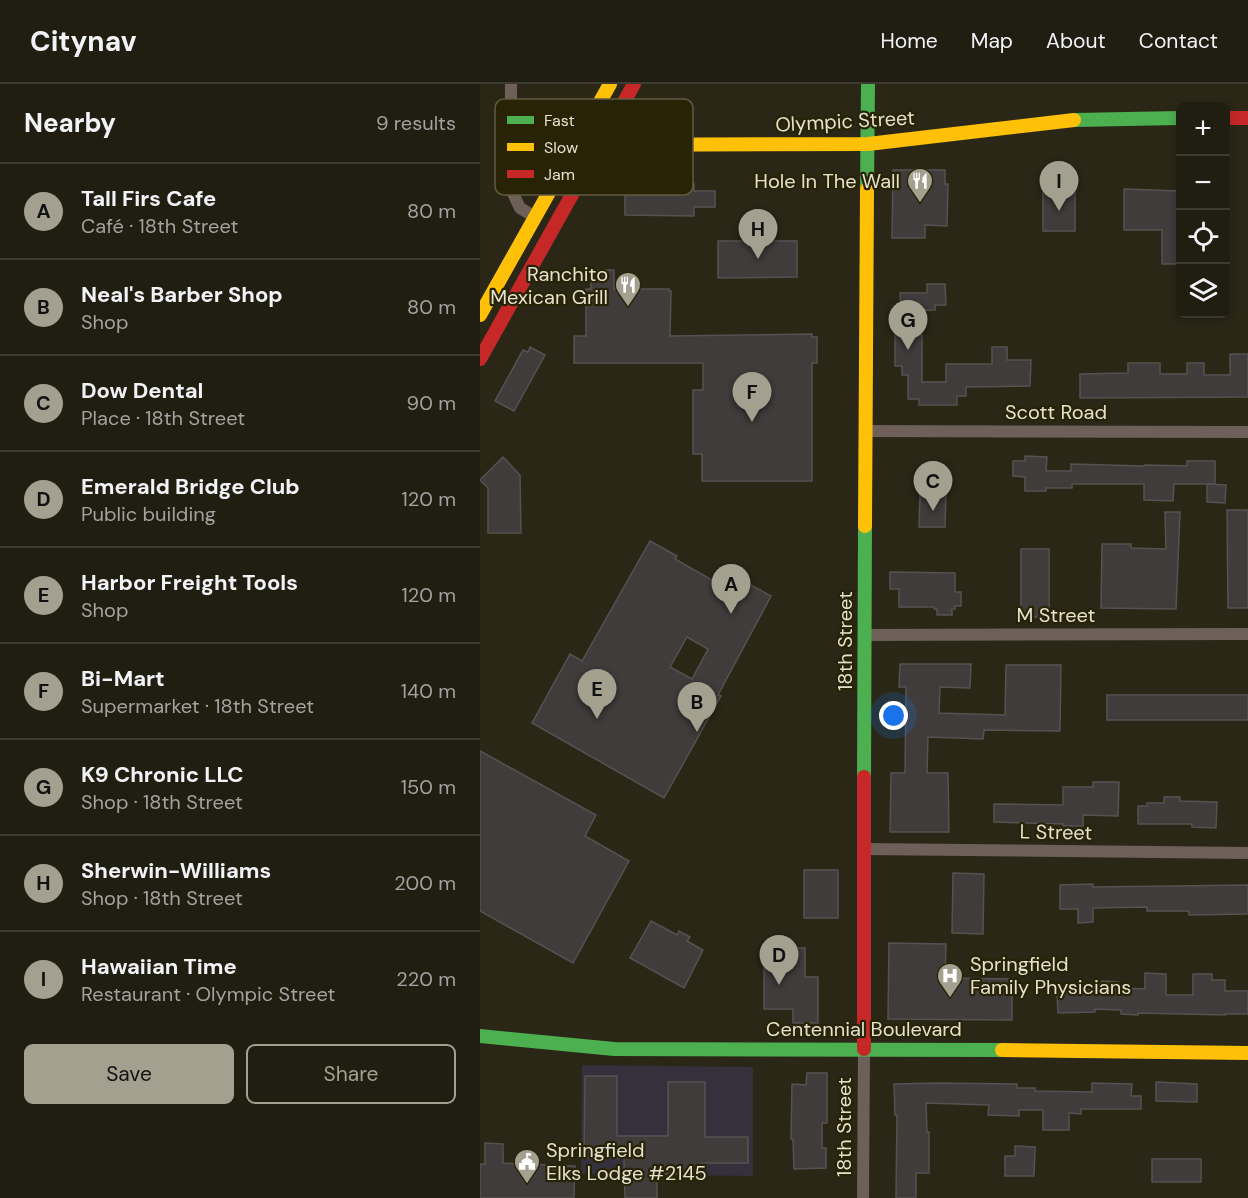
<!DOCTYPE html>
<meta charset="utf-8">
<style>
:root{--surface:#201d11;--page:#2d2a1f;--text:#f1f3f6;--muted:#a2a29f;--line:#3d3b31;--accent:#a3a08f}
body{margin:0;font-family:"DM Sans",sans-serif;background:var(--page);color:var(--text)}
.controls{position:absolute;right:18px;top:18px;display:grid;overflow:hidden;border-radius:9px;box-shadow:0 3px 9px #0003}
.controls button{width:54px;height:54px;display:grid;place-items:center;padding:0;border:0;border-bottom:2px solid var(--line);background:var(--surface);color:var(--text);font:30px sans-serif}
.you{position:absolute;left:414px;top:632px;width:21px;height:21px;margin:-15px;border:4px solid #fff;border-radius:50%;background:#1a73e8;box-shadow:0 0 0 9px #1a73e833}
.badge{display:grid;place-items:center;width:39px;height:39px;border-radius:50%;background:var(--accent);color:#111;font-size:20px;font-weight:700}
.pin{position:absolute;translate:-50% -50px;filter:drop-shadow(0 2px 3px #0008)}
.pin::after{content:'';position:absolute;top:32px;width:21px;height:18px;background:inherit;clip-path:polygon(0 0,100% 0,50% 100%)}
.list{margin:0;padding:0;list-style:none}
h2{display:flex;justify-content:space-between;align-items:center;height:78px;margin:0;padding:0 24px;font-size:26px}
h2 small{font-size:20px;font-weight:400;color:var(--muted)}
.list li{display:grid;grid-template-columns:39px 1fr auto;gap:18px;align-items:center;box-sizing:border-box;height:96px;padding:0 24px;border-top:2px solid var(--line)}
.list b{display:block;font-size:22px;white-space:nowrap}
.list p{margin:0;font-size:20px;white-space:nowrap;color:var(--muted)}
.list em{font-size:20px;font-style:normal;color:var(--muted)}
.actions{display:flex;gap:12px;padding:18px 24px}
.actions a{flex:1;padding:14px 0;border:2px solid var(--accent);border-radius:9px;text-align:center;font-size:21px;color:var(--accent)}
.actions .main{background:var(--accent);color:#111}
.icon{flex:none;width:33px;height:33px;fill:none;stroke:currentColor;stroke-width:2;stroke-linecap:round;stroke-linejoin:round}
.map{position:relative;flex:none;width:768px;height:1114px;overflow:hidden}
header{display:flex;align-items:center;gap:36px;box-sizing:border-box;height:84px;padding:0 30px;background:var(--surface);border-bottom:2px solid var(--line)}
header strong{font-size:28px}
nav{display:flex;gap:33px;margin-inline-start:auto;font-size:21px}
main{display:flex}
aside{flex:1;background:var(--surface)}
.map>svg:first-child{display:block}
</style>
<header>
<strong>Citynav</strong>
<nav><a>Home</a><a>Map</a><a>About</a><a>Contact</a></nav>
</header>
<main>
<aside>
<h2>Nearby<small>9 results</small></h2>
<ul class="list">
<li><span class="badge">A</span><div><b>Tall Firs Cafe</b><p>Café · 18th Street</p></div><em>80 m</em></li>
<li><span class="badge">B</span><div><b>Neal's Barber Shop</b><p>Shop</p></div><em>80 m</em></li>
<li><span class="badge">C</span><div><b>Dow Dental</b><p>Place · 18th Street</p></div><em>90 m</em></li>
<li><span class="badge">D</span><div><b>Emerald Bridge Club</b><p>Public building</p></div><em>120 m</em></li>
<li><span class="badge">E</span><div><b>Harbor Freight Tools</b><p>Shop</p></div><em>120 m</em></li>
<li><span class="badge">F</span><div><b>Bi-Mart</b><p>Supermarket · 18th Street</p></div><em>140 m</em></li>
<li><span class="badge">G</span><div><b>K9 Chronic LLC</b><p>Shop · 18th Street</p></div><em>150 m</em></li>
<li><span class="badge">H</span><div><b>Sherwin-Williams</b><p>Shop · 18th Street</p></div><em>200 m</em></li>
<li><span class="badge">I</span><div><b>Hawaiian Time</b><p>Restaurant · Olympic Street</p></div><em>220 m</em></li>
</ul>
<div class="actions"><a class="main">Save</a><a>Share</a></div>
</aside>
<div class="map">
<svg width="768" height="1114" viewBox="0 0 768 1114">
<rect width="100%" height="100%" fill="#2a2717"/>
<!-- commercial -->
<polygon fill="#34303c" points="102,981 273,983 273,1092 101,1090"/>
<!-- building -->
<g fill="#3f3c3b" stroke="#555251" stroke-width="1.5" fill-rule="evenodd">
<polygon points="413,86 465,86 465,100 468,100 467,142 445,141 445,154 412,154"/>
<polygon points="145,100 214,100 214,107 235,107 235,123 214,123 214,132 145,131"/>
<polygon points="644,105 700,107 700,180 682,180 682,146 644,146"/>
<rect x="563" y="108" width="32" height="39"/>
<polygon points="238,157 317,157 317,193 238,194"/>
<polygon points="111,186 134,186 134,205 189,205 189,207 191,207 190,252 332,250 332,253 337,253 337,279 332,279 332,397 222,397 222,370 213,370 213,306 223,306 223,279 94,279 94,252 106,252 106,205 111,205"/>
<polygon points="447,200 465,200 466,221 455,221 455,226 421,227 420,209 447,209"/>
<polygon points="415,251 442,251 442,298 466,298 466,280 512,280 512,263 527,263 527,276 551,276 550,302 486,303 486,312 477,312 477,321 439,321 439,315 428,315 428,291 422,291 422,282 415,282"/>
<polygon points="50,263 65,271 34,327 15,317 43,266 48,268"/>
<polygon points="750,270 768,270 768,313 600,314 600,290 648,289 648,279 680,279 680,290 707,290 707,279 724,279 724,291 750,291"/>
<polygon points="545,372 567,373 566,387 591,387 591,380 664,382 665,381 707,382 707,377 735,377 735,400 694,400 693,417 664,416 664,400 592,400 592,404 566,404 566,407 545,407 545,393 533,392 533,377 545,377"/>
<polygon points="23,373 40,391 41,449 8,449 8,404 0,396"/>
<polygon points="727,400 746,401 745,419 727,418"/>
<polygon points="440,411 466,411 465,443 439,443"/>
<polygon points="747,426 768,426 768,524 748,524"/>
<polygon points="685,428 700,428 696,525 621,524 622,460 651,460 651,464 686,465"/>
<path d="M170,457L197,472L195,475L237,499L244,486L291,512L238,611L241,612L184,714L52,639L90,570L102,577ZM207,553L228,565L212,595L190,583Z"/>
<rect x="541" y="465" width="28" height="68"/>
<polygon points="410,488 475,489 475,508 481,508 481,522 475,522 475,525 472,525 472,531 457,531 457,525 454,525 454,523 419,523 419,505 410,505"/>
<polygon points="420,580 491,580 490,604 460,603 459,629 525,631 526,581 581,581 580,647 504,646 503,655 448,653 447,689 468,689 469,748 410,748 411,689 425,689 426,603 419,603"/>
<rect x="627" y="611" width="141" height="25"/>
<polygon points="0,667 116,731 105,752 149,777 93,879 0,827"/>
<polygon points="613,698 639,698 638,732 603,731 603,742 583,742 583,740 514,738 514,720 583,721 583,703 613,703"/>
<polygon points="684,713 700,713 700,717 737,718 736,744 712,743 712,740 658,740 658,722 667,722 667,719 684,719"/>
<rect x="324" y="786" width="34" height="48"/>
<polygon points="473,789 504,790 503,850 472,849"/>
<polygon points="613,800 613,803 768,801 768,830 709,831 709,827 667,827 667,823 613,824 613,838 598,839 598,825 580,825 580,801"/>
<polygon points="171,837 197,851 199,847 210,853 207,857 223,866 204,904 150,874"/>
<polygon points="409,859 466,860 465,894 532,895 532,936 408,935"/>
<polygon points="287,864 325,864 325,893 338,893 338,939 313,939 313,925 284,925 284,876 286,876"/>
<polygon points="665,889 686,890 686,911 713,911 713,890 732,890 732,896 745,896 745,907 768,907 768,930 745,930 745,931 658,929 658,931 641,930 641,926 615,925 615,928 578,929 577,907 622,905 622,897 638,898 638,904 665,905"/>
<polygon points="327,989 347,989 347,1039 342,1039 342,1064 346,1064 346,1084 314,1085 313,1055 311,1055 312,1000 326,1001"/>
<polygon points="105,992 137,992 137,1052 188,1052 188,998 225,998 225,1053 268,1053 268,1079 221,1079 221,1090 177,1090 177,1114 145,1114 144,1074 104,1074"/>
<polygon points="676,998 717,1000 717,1018 676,1017"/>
<polygon points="458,999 537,1000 537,1004 555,1004 555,1007 612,1008 612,999 652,1000 651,1012 661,1012 661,1025 601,1025 601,1030 589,1029 589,1046 563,1046 563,1026 539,1026 539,1032 508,1031 509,1021 446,1019 447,1048 449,1048 449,1089 436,1089 436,1114 416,1114 417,1031 415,1031 414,1000"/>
<polygon points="5,1059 23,1060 23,1079 95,1082 94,1114 0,1114 0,1080 5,1080"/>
<polygon points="535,1062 555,1063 554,1092 525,1092 525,1072 535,1072"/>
<rect x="672" y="1075" width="49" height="23"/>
</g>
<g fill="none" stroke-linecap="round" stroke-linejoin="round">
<!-- street -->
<g stroke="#6e5f59" stroke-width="12">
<polyline points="31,0 31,105 40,124 55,133"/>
<polyline points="31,60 96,61"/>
<polyline points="385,347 768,348"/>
<polyline points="384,551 768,550"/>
<polyline points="383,765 768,769"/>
<polyline points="383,1114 384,965"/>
</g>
<!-- fast -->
<g stroke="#4caf50" stroke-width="14">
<polyline points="594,36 700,34"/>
<polyline points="387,105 388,0"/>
<polyline points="384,693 385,442"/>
<polyline points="0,952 134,965 522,966"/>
</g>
<!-- slow -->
<g stroke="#ffc107" stroke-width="14">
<polyline points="96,61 388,60 594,36"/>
<polyline points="0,231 130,0"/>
<polyline points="385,442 387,105"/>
<polyline points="522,966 768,969"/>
</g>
<!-- jam -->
<g stroke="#c62828" stroke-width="14">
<polyline points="746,34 768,34"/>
<polyline points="0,275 154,0"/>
<polyline points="384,965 384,693"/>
</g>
</g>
<!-- icons -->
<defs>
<symbol id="restaurant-pin" viewBox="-11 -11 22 30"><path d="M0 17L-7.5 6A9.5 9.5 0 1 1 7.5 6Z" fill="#a3a08f" stroke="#282305"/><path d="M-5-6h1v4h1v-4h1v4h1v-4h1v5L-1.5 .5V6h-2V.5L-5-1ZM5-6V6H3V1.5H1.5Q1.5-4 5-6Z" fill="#fff"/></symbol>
<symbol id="hospital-pin" viewBox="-11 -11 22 30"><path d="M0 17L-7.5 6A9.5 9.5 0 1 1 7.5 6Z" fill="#a3a08f" stroke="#282305"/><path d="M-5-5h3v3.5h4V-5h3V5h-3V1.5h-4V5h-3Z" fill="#fff"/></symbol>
<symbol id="civic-pin" viewBox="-11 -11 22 30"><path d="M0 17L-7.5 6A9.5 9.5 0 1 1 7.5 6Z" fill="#a3a08f" stroke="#282305"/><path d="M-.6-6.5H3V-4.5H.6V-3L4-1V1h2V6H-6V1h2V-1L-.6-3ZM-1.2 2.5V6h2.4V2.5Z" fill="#fff"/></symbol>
</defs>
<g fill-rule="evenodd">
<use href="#restaurant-pin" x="425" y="82" width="30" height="40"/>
<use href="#restaurant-pin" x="133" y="186" width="30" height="40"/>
<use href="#hospital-pin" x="455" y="877" width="30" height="40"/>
<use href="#civic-pin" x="32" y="1063" width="30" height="40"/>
</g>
<g text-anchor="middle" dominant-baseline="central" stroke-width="4.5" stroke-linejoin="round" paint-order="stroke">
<!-- street labels -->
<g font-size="20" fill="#e4e1d0" stroke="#282305">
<text transform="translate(365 37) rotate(-3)">Olympic Street</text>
<text x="576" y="328">Scott Road</text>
<text x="576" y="531">M Street</text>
<text transform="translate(365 557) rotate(-90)">18th Street</text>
<text transform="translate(576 748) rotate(1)">L Street</text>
<text x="384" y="945">Centennial Boulevard</text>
<text transform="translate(364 1043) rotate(-90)">18th Street</text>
</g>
<!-- poi labels -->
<g font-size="20" fill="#e4e1d0" stroke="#282305" text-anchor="end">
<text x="420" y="97">Hole In The Wall</text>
<text x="128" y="190">Ranchito<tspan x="128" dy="23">Mexican Grill</tspan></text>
<text x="490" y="880" text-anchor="start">Springfield<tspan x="490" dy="23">Family Physicians</tspan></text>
<text x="66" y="1066" text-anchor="start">Springfield<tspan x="66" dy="23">Elks Lodge #2145</tspan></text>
</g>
</g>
<!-- legend -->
<rect x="15" y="15" width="198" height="96" rx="9" fill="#282305" stroke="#605c42" stroke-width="1.5"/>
<rect x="27" y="32" width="27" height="8" fill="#4caf50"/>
<rect x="27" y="59" width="27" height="8" fill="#ffc107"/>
<rect x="27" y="86" width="27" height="8" fill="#c62828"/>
<g font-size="16" fill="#e4e1d0">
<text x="64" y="42">Fast</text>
<text x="64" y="69">Slow</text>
<text x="64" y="96">Jam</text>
</g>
</svg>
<div class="controls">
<button>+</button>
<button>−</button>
<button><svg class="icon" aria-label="locate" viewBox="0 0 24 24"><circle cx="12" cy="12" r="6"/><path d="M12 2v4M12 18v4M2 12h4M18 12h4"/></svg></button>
<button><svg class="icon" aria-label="layers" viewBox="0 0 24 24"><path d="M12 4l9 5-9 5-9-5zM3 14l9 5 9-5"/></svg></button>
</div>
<div class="you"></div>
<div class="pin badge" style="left:251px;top:530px">A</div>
<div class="pin badge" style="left:217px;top:648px">B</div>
<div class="pin badge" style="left:453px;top:427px">C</div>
<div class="pin badge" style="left:299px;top:901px">D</div>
<div class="pin badge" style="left:117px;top:635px">E</div>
<div class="pin badge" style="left:272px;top:338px">F</div>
<div class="pin badge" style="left:428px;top:266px">G</div>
<div class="pin badge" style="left:278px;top:175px">H</div>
<div class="pin badge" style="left:579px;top:127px">I</div>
</div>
</main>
